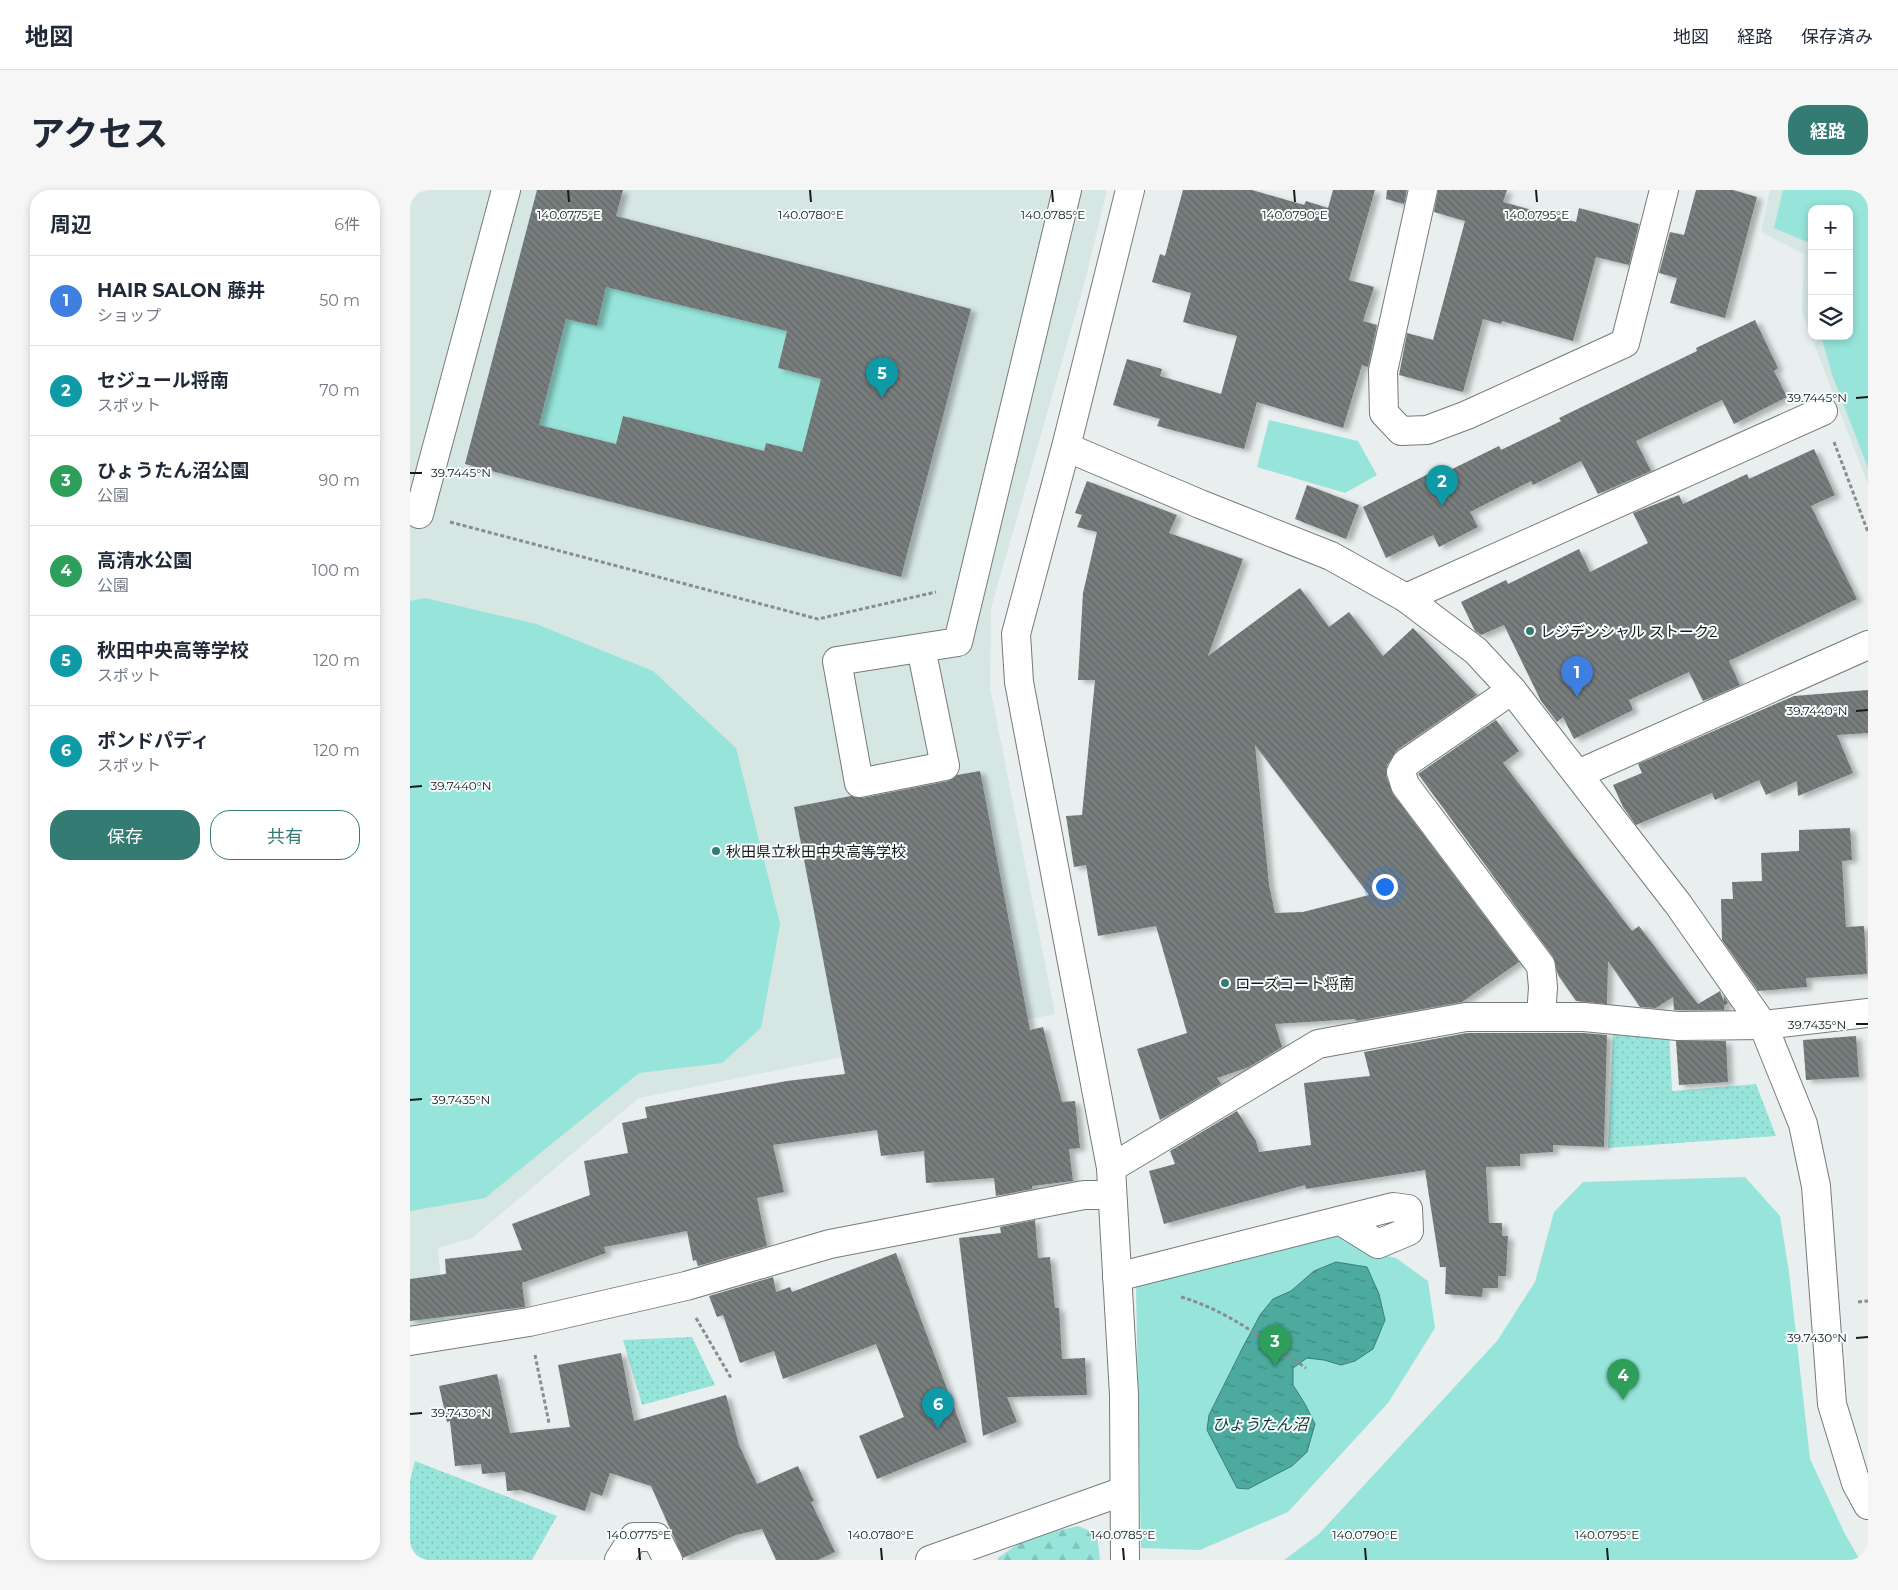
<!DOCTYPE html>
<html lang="ja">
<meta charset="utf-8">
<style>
:root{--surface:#fff;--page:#f6f6f7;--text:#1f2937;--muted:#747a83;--line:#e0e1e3;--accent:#347b73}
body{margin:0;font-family:Montserrat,"Noto Sans JP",sans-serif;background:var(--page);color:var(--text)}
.controls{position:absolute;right:15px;top:15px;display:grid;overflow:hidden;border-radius:10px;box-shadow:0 2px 8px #0003}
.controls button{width:45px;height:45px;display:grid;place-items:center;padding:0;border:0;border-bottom:1px solid var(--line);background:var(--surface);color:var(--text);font:25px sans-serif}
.you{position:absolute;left:974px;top:696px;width:18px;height:18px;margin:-12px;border:4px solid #fff;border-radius:50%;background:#1a73e8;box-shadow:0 0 0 8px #1a73e833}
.badge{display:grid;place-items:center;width:32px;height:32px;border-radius:50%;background:var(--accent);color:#fff;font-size:16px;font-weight:700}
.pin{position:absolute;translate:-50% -41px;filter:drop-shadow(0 1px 2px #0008)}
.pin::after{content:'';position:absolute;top:26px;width:18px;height:15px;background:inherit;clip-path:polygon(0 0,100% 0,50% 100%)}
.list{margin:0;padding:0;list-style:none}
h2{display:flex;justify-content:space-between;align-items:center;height:65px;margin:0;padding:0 20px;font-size:21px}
h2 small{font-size:16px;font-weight:400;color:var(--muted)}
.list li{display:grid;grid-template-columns:32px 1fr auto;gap:15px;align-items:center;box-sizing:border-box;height:90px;padding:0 20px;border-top:1px solid var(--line)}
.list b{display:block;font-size:19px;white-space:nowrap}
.list p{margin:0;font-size:16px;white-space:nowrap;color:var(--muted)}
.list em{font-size:16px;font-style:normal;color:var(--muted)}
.actions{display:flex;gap:10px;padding:15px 20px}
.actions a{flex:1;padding:11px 0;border:1px solid var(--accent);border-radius:20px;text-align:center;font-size:18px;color:var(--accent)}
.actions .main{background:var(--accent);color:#fff}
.icon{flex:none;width:28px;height:28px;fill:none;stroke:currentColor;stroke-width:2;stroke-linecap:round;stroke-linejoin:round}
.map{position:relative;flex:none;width:1458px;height:1370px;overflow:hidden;border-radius:20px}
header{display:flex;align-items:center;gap:30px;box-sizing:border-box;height:70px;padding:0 25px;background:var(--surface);border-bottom:1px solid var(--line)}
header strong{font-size:24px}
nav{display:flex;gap:28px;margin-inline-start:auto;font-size:18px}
.intro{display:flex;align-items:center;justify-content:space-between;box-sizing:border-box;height:120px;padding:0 30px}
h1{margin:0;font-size:35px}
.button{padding:12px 22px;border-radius:20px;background:var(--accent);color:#fff;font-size:18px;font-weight:700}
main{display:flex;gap:30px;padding:0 30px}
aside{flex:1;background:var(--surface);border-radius:20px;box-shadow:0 2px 8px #0003}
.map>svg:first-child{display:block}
</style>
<header>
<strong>地図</strong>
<nav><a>地図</a><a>経路</a><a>保存済み</a></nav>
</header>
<div class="intro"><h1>アクセス</h1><a class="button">経路</a></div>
<main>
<aside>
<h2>周辺<small>6件</small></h2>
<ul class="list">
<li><span class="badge" style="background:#3f7fe0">1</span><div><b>HAIR SALON 藤井</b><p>ショップ</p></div><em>50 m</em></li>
<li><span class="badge" style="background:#0f9aa8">2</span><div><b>セジュール将南</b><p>スポット</p></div><em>70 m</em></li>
<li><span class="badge" style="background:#2e9e5b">3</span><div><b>ひょうたん沼公園</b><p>公園</p></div><em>90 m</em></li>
<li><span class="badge" style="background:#2e9e5b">4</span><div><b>高清水公園</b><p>公園</p></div><em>100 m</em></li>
<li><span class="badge" style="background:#0f9aa8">5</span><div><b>秋田中央高等学校</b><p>スポット</p></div><em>120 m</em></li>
<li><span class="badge" style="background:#0f9aa8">6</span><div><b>ポンドパディ</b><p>スポット</p></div><em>120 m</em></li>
</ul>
<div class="actions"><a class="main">保存</a><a>共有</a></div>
</aside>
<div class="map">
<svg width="1458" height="1370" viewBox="0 0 1458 1370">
<defs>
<pattern id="grass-dots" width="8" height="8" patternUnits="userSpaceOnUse" patternTransform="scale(1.25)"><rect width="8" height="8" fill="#96e4da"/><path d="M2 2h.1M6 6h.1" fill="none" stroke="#81c3ba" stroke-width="1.8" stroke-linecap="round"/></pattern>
<pattern id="forest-firs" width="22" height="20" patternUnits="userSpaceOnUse" patternTransform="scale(1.25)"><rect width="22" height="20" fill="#96e4da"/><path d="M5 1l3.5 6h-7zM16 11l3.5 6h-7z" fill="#81c3ba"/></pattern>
<pattern id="water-ripples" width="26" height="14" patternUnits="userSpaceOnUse" patternTransform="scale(1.25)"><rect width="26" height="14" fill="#4caa9f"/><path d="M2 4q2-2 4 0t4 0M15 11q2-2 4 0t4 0" fill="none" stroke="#3e8a81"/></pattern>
<pattern id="building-back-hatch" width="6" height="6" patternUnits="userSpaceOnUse" patternTransform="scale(1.25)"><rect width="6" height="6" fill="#787e7d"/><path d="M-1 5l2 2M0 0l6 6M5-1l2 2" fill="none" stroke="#616666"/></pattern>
<filter id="shadow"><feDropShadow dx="5.5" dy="3" stdDeviation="2.5" flood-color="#0004"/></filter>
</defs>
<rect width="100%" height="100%" fill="#e8efee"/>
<!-- built -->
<g fill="#d5e6e3" fill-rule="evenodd">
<polygon points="0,0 697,0 674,95 581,418 580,497 645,824 229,908 62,1048 28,1058 35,1136 0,1139"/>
<path d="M1360,0H1458V295L1392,122L1394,64L1351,42ZM1402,19H1439V146H1402Z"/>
</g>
<!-- grass -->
<g fill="url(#grass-dots)">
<polygon points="1259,840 1262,901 1346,894 1366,946 1198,958 1203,841"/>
<polygon points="282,1147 305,1195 232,1215 213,1150"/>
<polygon points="5,1271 147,1326 122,1370 0,1370 0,1291"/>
</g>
<!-- forest -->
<polygon fill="url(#forest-firs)" points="668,1336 687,1344 690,1370 588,1370 588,1368 616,1348"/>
<!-- green -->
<g fill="#96e4da">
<polygon points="1373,0 1458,0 1458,278 1422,184 1411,146 1439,146 1439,19 1402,19 1402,54 1364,38"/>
<polygon points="196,97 377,141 368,178 411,189 392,262 356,253 347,287 319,252 213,226 206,254 129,235 156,129 187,136"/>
<polygon points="859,230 948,251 967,285 935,303 847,277"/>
<polygon points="15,408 126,434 243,481 326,558 370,734 351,838 312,873 229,883 75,1008 0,1021 0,411"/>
<polygon points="1335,987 1370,1026 1379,1082 1400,1269 1435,1344 1450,1370 874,1370 909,1344 1087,1151 1125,1092 1144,1022 1173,992"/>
<polygon points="923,1039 957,1061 986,1068 1018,1091 1025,1138 978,1213 878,1322 790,1360 731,1358 726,1095"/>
</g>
<!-- water -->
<polygon fill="url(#water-ripples)" stroke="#3c7f77" points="926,1072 957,1077 969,1104 975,1130 963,1159 945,1171 931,1175 914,1170 897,1168 883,1178 883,1195 895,1214 905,1234 897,1262 882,1276 838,1299 827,1298 797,1240 799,1225 832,1159 850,1125 863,1109 881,1101 904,1081"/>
<!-- building -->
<g fill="url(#building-back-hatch)" fill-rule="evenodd" filter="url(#shadow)">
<path d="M127,0H213L206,26L561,119L491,387L55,274ZM196,97L377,141L368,178L411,189L392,262L356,253L354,261L213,226L206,254L129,235L156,129L187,136Z"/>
<polygon points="773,0 842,0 894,15 896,11 918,18 923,0 965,0 939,90 964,97 953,131 967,135 958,177 952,175 933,238 847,212 834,259 747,236 750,229 703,215 717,169 752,179 750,186 811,204 827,146 773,132 781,103 742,92 750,64 755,66"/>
<polygon points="977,0 997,0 994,14 976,9"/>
<polygon points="1028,0 1097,0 1093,12 1166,32 1169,18 1229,34 1219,75 1186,67 1163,151 1092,131 1091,134 1073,129 1053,202 989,185 997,143 1023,150 1055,31 1024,22"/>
<polygon points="1286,0 1323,0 1347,7 1315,128 1260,113 1267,88 1249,83 1260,42 1274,45"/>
<polygon points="1345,130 1368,178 1364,181 1377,207 1324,234 1312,210 1226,251 1241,281 1188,304 1171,271 1123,295 1121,291 1060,322 1068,337 1029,357 1023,345 976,368 953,317 1032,277 1030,285 1089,256 1091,260 1151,231 1149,228 1287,161 1286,158"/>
<polygon points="1404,259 1425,305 1401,316 1447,409 1319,471 1330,495 1293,511 1279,482 1219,510 1223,520 1164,549 1153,527 1147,532 1131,511 1094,435 1071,445 1065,441 1051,412 1096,390 1098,394 1169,359 1180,382 1238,353 1223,323 1269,305 1273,314 1337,284 1339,289"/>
<path d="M677,291L767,325L759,343L833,369L798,466L890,398L919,437L939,422L973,466L1003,438L1067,505L987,560L977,575L976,586L983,604L1109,772L1052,812L946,831L945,829L865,834L872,857L839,877L807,888L811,894L750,930L727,859L777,843L746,736L688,746L676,675L664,677L656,626L672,625L685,490H668L673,403L687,342L667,337L672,325L665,323ZM845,555L959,705L893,722L865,723L859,695Z"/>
<polygon points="897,295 949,315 936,349 885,329"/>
<polygon points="1458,500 1458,543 1427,545 1443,583 1388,606 1387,591 1356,605 1349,590 1305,610 1302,603 1226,635 1213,617 1203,595 1232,583 1228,574 1384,506"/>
<polygon points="1086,530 1109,561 1093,573 1222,741 1229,736 1288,814 1310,801 1314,812 1314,806 1318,813 1314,816 1314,820 1264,820 1263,807 1246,818 1230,817 1198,771 1197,814 1166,811 1148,785 1143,767 1008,584"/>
<polygon points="570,581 620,840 633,837 652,912 665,911 670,958 659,959 663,991 622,996 622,999 586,1006 584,988 516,993 514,961 471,966 467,940 363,955 374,1002 347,1008 357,1056 288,1076 286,1070 283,1071 277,1041 194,1057 196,1063 112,1093 115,1117 0,1131 0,1089 36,1084 35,1069 112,1060 102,1034 180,1005 174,971 218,963 212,933 237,928 235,917 377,891 435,884 384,617 441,606 452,608 538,591 547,585"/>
<polygon points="1440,638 1442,670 1432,671 1436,737 1454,736 1457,784 1396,788 1397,797 1348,801 1312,750 1311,709 1323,709 1322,692 1352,691 1351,663 1389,661 1389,640"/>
<polygon points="1057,843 1173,843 1197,845 1194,957 1143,955 1143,962 1110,964 1110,976 1076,977 1079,1033 1092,1033 1092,1046 1098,1046 1096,1086 1088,1086 1088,1098 1073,1098 1072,1107 1035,1104 1036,1077 1030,1077 1015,980 896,999 895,995 754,1034 739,981 765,974 760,961 827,921 846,951 849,962 901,955 894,893 960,886 954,862"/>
<polygon points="1446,846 1449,887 1396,890 1393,850"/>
<polygon points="1266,851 1316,851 1318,892 1269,895"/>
<polygon points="625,1030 628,1068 640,1067 645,1118 649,1118 652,1169 675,1168 677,1205 597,1207 607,1232 573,1246 549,1048 591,1043 590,1037"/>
<polygon points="486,1063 557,1252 467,1289 449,1246 494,1227 466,1154 373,1189 364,1161 330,1173 313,1125 307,1127 299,1106 363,1087 366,1102 380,1097 382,1102"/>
<polygon points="211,1163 224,1231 316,1205 329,1255 347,1294 388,1276 404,1311 401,1312 425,1362 408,1370 366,1370 352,1339 326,1345 273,1368 241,1296 200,1283 192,1306 181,1302 175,1321 111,1300 97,1301 95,1282 72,1284 71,1274 45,1276 40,1231 37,1232 29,1196 87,1184 100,1243 160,1237 148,1175"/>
</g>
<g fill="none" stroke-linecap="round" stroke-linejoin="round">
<defs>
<g id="minor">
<polyline points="1013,0 973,181 974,223 991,241 1017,240 1057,225 1215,153 1254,0"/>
<polyline points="656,257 790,314 921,366 996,408 1066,461 1102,500 1268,714 1353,835 1393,934 1406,996 1422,1214 1446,1293 1458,1315"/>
<polyline points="9,324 96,0"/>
<polyline points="996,408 1413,221"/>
<polyline points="511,458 535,576 449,593 427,471 548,452 657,0"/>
<polyline points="1102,500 996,573 991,582 995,595 1131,776 1133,797 1131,827"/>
<polyline points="1168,584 1458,455"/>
<polyline points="701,978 908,854 1056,827 1174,827 1268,836 1353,835 1458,823"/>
<polyline points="707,1087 983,1017 998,1019 999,1041 968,1054 931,1031"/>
<polyline points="0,1151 119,1132 276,1096 420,1054 674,1005 702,1005"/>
<polyline points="209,1370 224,1347 246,1347 258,1370"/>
<polyline points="520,1370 714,1301"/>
<polyline points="715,1370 714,1205 701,978 609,492 606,444 656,257 720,0"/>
</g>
</defs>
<!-- minor casing -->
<use href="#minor" stroke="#757b7a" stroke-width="30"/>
<!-- path -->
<g stroke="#898d8d" stroke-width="3" stroke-dasharray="4 2.5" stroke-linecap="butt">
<polyline points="1424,252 1458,342"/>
<polyline points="40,332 408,429 526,402"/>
<path d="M771,1107C817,1120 856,1151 896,1178"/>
<polyline points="1448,1112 1458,1111"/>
<polyline points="286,1128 321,1188"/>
<polyline points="125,1165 139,1233"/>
</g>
<!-- minor -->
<use href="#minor" stroke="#fff" stroke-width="28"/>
</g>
<!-- ticks -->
<path fill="none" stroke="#181a1a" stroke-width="2" d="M158,0L159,12M400,0L401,12M642,0L643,12M884,0L885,12M1126,0L1127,12M1446,208L1458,207M0,283H12M1446,521L1458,520M0,597L12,596M1446,834H1458M0,910L12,909M1446,1148L1458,1147M0,1224L12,1223M229,1358L230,1370M471,1358L472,1370M713,1358L714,1370M955,1358L956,1370M1197,1358L1198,1370"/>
<!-- markers -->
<g fill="#347b73" stroke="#f5fcfb" stroke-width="2">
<circle cx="1120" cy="441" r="5"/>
<circle cx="306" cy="661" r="5"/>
<circle cx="815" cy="793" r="5"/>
</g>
<g text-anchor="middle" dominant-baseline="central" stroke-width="4" stroke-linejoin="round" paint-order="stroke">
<!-- poi labels -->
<g font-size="15" fill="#181a1a" stroke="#f5fcfb" text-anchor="start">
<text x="1130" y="441">レジデンシャル ストーク2</text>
<text x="316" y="661">秋田県立秋田中央高等学校</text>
<text x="825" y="793">ローズコート将南</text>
</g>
<!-- water labels -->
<g font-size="16" font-style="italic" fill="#0b3934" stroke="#f5fcfb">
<text x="850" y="1234">ひょうたん沼</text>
</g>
</g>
<g font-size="12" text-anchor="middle" fill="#181a1a" stroke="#f5fcfb" stroke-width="4" stroke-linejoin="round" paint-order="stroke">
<text x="159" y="29">140.0775°E</text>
<text x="401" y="29">140.0780°E</text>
<text x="643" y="29">140.0785°E</text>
<text x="885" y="29">140.0790°E</text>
<text x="1127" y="29">140.0795°E</text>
<text x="1407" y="212">39.7445°N</text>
<text x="51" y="287">39.7445°N</text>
<text x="1407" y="525">39.7440°N</text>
<text x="51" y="600">39.7440°N</text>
<text x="1407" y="839">39.7435°N</text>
<text x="51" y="914">39.7435°N</text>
<text x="1407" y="1152">39.7430°N</text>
<text x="51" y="1227">39.7430°N</text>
<text x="229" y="1349">140.0775°E</text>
<text x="471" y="1349">140.0780°E</text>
<text x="713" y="1349">140.0785°E</text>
<text x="955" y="1349">140.0790°E</text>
<text x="1197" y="1349">140.0795°E</text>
</g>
</svg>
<div class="controls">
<button>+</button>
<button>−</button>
<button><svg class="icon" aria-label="layers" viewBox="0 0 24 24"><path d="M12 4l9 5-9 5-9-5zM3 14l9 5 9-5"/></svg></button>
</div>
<div class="you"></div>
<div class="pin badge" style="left:1167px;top:507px;background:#3f7fe0">1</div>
<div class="pin badge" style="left:1032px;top:316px;background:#0f9aa8">2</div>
<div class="pin badge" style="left:865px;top:1176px;background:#2e9e5b">3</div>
<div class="pin badge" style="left:1213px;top:1210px;background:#2e9e5b">4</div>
<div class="pin badge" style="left:472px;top:208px;background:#0f9aa8">5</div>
<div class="pin badge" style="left:528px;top:1239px;background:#0f9aa8">6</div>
</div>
</main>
